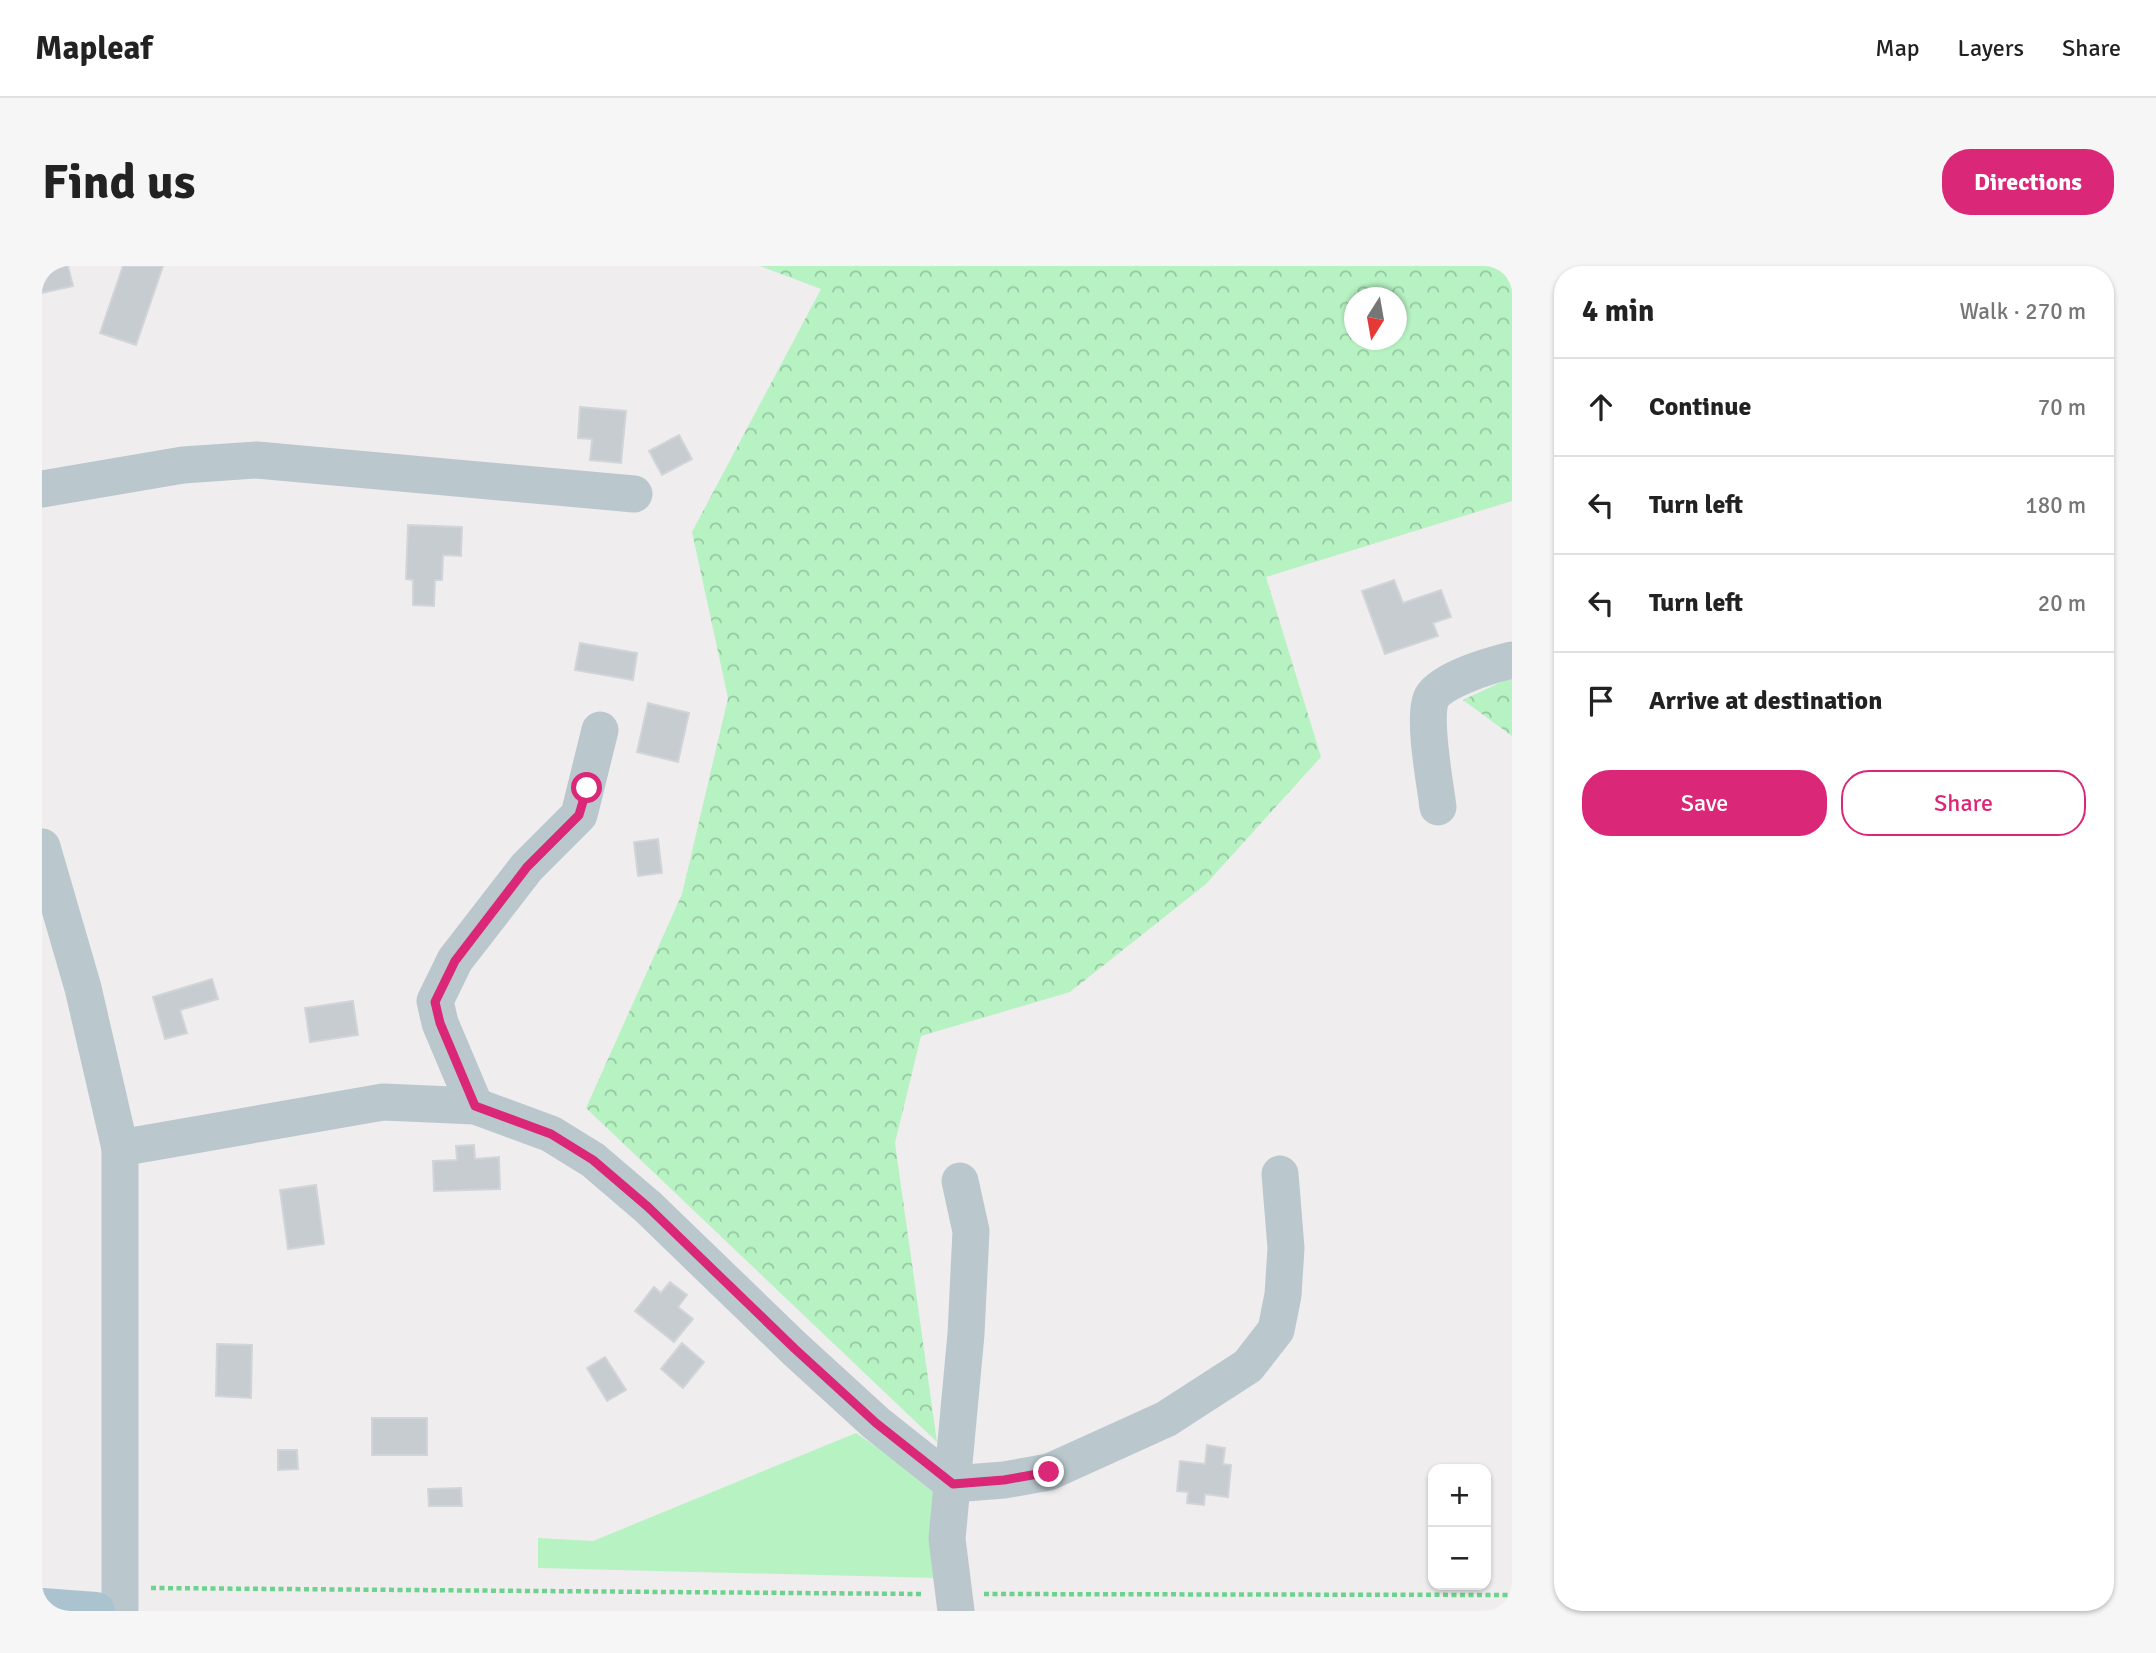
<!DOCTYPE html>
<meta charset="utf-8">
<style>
:root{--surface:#fff;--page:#f6f6f6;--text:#222;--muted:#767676;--line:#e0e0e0;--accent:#db2777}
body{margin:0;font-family:Signika,sans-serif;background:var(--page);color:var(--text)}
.controls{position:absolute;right:21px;bottom:21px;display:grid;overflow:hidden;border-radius:14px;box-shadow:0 2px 5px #0004}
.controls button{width:63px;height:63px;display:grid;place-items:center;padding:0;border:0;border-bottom:2px solid var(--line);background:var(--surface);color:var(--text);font:35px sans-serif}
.compass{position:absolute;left:1302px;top:21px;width:63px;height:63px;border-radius:50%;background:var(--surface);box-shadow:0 2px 5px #0004;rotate:191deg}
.stop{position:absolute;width:21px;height:21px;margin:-16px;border:5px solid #db2777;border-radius:50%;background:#fff}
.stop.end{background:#db2777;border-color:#fff;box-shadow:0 2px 7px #0008}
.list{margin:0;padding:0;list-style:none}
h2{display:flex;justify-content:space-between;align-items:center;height:91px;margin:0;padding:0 28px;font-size:30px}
h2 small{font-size:23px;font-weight:400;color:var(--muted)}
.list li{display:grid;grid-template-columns:46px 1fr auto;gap:21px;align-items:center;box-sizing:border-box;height:98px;padding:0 28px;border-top:2px solid var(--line)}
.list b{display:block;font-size:26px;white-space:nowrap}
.list em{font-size:23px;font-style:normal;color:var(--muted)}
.actions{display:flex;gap:14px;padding:21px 28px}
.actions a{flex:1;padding:16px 0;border:2px solid var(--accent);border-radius:28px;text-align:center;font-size:24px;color:var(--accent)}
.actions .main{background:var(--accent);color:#fff}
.icon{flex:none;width:38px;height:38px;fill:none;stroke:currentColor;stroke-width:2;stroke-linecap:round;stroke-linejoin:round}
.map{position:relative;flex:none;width:1470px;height:1345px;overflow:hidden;border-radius:28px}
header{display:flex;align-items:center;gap:42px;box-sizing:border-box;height:98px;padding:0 35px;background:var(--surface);border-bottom:2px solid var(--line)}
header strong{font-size:33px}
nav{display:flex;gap:38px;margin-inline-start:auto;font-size:24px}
.intro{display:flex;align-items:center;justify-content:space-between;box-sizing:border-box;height:168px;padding:0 42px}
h1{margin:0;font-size:49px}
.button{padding:18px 32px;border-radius:28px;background:var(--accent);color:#fff;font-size:24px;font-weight:700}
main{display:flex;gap:42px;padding:0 42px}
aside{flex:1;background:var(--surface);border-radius:28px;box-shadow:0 2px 5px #0004}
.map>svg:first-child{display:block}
</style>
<header>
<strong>Mapleaf</strong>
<nav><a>Map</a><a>Layers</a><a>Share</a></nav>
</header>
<div class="intro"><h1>Find us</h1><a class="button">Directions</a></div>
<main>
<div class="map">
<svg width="1470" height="1345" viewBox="0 0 1470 1345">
<defs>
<pattern id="forest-crowns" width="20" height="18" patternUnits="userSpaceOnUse" patternTransform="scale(1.75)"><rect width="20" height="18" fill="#b7f2c3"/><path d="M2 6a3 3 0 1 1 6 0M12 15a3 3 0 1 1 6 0" fill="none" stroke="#96c7a2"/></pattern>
</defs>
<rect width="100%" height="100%" fill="#f0edee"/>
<!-- grass -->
<polygon fill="#b7f2c3" points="814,1167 898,1224 895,1312 496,1302 496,1272 551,1275"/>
<!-- forest -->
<g fill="url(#forest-crowns)" fill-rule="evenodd">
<path d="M718,0H1470V235L1224,311L1279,491L1164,618L1028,726L879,770L853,877L895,1176L544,842L640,628L686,432L650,266L779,23ZM1312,32H1354V74H1312Z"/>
<polygon points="1470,411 1470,470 1421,434"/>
</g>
<!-- building -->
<g fill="#c7ccd1" stroke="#d1d5da" stroke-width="2">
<polygon points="0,0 26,0 31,20 0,27"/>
<polygon points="81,0 121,0 94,79 58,67"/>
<polygon points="538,141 584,145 579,197 548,194 550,173 536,172"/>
<polygon points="637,169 650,193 620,209 607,185"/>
<polygon points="366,259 420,261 419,290 401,289 400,314 393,314 392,340 371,339 371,314 364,313"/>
<polygon points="1352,314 1361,337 1399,324 1409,351 1391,357 1396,370 1343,388 1320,325"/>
<polygon points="538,377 595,387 591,414 533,404"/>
<polygon points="606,437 647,447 636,496 595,486"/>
<polygon points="616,573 620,607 596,610 592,576"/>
<polygon points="170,713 176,733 138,744 145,767 123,773 111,731"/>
<polygon points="311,735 316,769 268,776 263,742"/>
<polygon points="432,879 433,893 457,891 458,923 392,925 391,895 415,894 414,880"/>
<polygon points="274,919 282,978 246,983 238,924"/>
<polygon points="628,1016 645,1029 636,1041 651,1053 632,1076 593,1045 612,1021 619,1027"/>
<polygon points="640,1077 662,1096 641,1122 619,1103"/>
<polygon points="175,1078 210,1079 209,1132 174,1130"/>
<polygon points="563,1091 584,1124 565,1135 545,1102"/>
<rect x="330" y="1152" width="55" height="37"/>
<polygon points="1165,1179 1183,1182 1181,1198 1189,1199 1186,1231 1163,1228 1162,1239 1145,1237 1146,1226 1135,1225 1138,1195 1163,1198"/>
<polygon points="236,1184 255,1184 256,1203 236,1204"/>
<polygon points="419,1222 420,1240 387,1240 386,1223"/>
</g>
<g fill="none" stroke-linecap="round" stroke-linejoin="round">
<!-- path -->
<g stroke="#6cd38e" stroke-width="4.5" stroke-dasharray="5 3.5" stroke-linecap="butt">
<polyline points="109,1322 881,1328"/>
<polyline points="942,1328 1470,1329"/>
</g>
<!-- minor -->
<g stroke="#bac8ce" stroke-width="37">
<polyline points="0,223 141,199 215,194 592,228"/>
<path d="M1396,541C1393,517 1381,454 1389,433C1397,414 1450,399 1470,394"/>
<polyline points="0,581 41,722 78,882 78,1345"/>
<polyline points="433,840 398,757 393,735 413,694 485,601 537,549 558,464"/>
<polyline points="78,882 341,836 433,840 509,868 551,894 606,941 753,1083 834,1157 911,1218 962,1214 1007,1206 1124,1153 1206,1100 1234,1064 1241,1029 1244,982 1238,908"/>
<polyline points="914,1345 905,1273 924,1068 929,965 918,915"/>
</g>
<!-- major -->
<polyline stroke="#aac3cf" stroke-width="38" points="0,1341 54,1345"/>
</g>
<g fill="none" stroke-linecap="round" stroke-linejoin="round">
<!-- route -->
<polyline stroke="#db2777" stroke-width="9" points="545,522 537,549 485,601 413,695 393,736 398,757 433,840 509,868 551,894 606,941 753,1083 834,1157 911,1218 962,1214 1007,1206"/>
</g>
</svg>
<div class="controls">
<button>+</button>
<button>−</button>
</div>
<svg class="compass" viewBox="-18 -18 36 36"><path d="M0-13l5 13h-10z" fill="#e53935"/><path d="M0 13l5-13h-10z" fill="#767676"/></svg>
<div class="stop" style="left:545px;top:522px"></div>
<div class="stop end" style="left:1007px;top:1206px"></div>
</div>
<aside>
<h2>4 min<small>Walk · 270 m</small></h2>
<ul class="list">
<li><svg class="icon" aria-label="ahead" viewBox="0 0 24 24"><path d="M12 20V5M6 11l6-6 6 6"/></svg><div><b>Continue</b></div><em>70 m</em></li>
<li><svg class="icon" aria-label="left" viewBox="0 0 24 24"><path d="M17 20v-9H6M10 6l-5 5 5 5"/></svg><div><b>Turn left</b></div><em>180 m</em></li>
<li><svg class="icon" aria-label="left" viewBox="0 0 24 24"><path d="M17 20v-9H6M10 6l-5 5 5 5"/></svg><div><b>Turn left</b></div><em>20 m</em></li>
<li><svg class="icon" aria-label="arrive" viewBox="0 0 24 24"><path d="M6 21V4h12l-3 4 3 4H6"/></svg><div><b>Arrive at destination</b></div></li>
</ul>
<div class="actions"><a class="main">Save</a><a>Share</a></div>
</aside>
</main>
